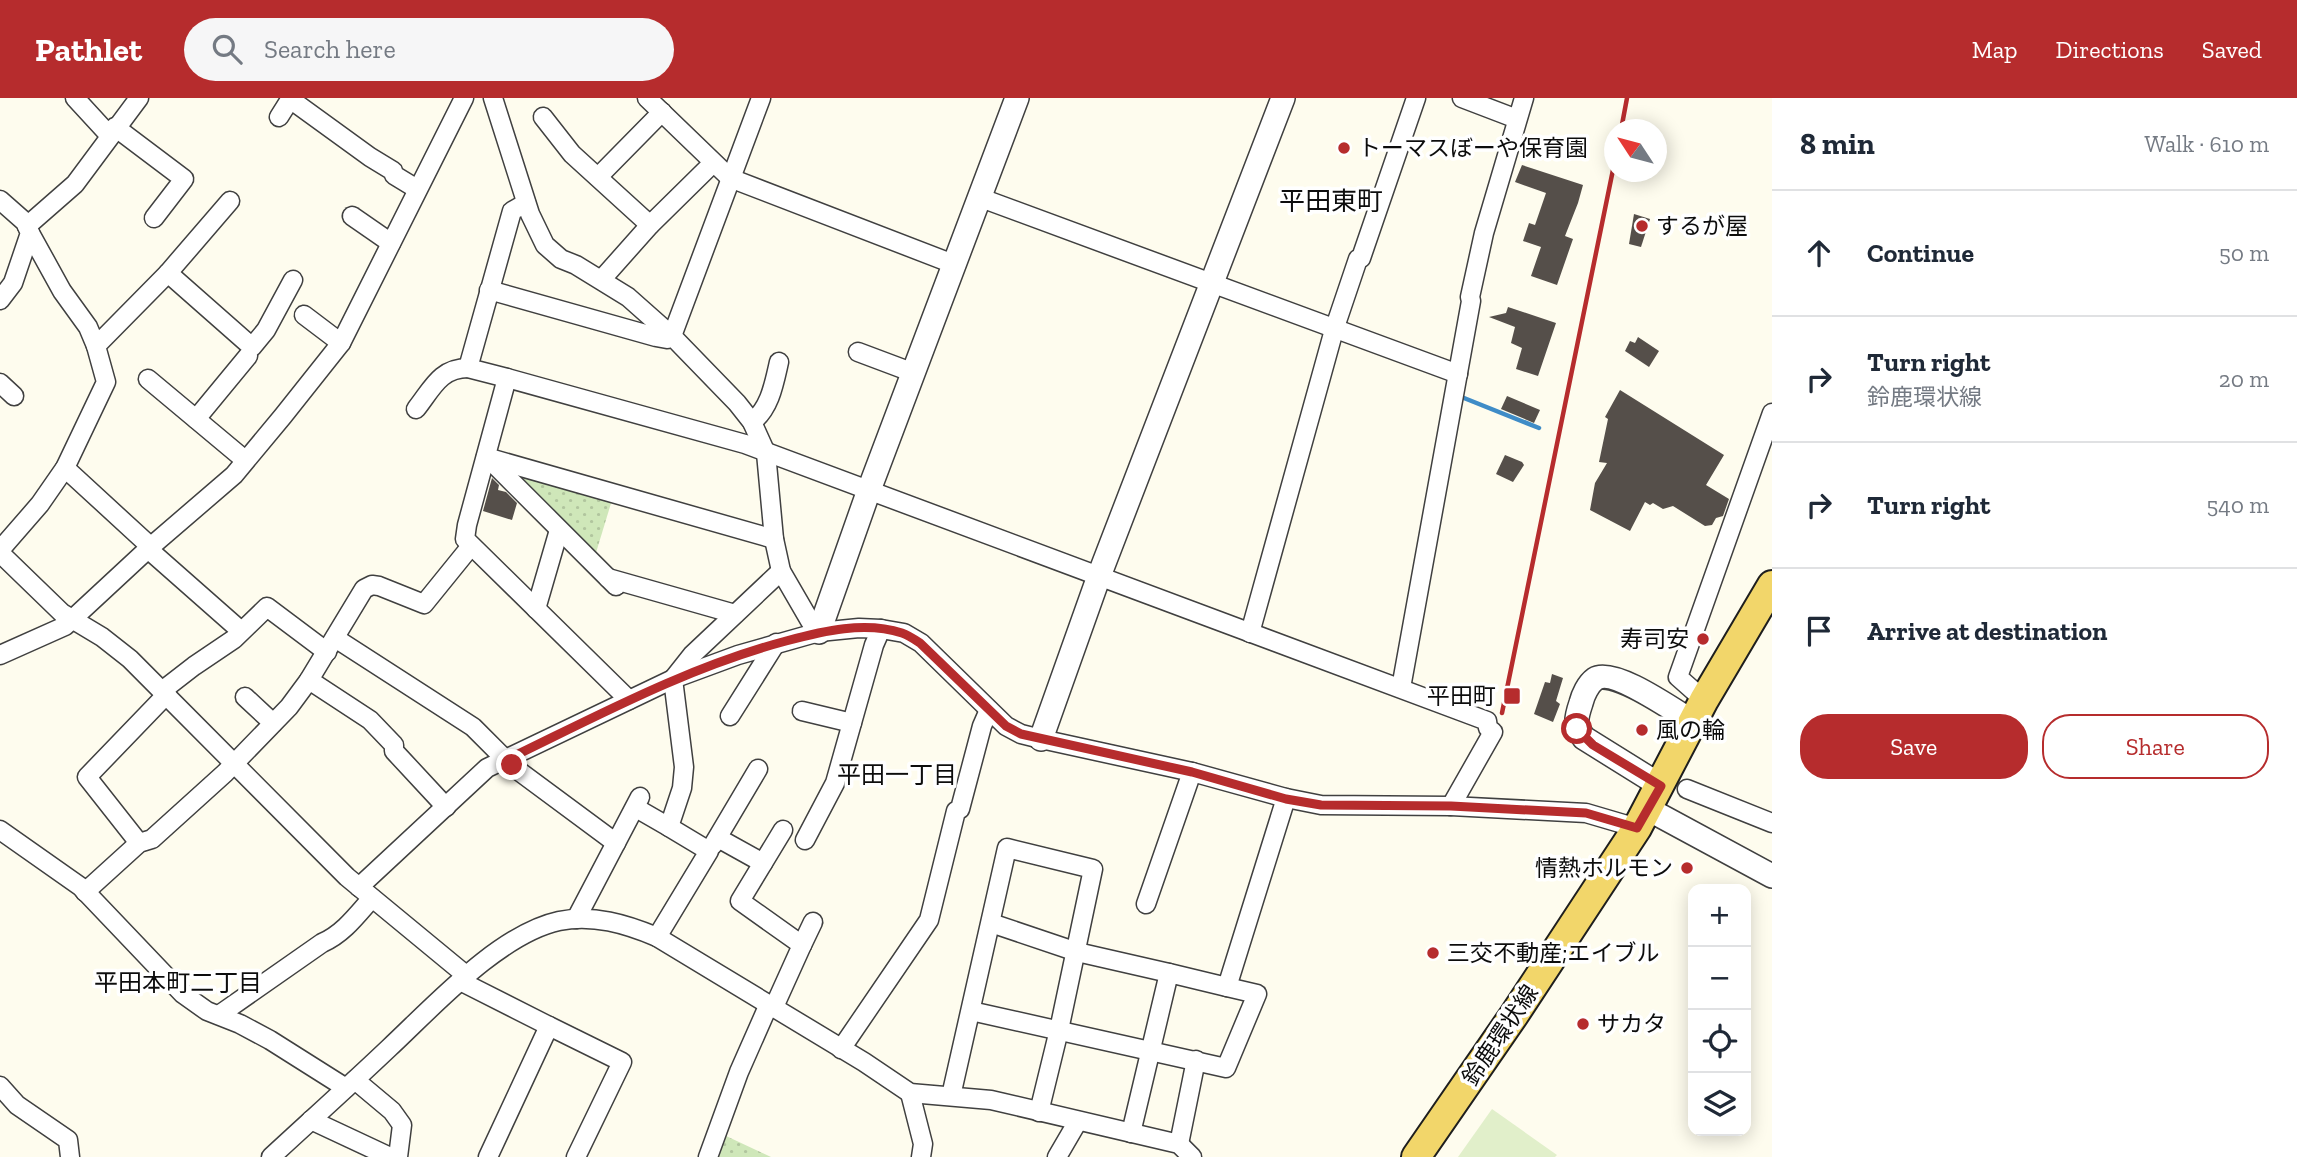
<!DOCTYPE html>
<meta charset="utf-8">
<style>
:root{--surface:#fff;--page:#f6f6f7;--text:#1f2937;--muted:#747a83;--line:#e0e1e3;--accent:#b62c2d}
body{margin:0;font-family:"Zilla Slab","Noto Sans JP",serif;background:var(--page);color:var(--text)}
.controls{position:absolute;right:21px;bottom:21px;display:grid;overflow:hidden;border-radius:14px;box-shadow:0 4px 18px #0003}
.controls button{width:63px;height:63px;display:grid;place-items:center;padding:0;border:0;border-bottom:2px solid var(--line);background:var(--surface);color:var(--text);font:35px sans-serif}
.compass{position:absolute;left:1604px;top:21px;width:63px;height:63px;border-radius:50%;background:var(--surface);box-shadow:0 4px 18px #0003;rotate:306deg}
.stop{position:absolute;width:21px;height:21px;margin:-16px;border:5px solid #b62c2d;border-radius:50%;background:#fff}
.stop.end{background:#b62c2d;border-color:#fff;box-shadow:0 2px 7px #0008}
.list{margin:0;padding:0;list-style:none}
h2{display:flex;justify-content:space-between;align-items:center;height:91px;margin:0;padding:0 28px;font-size:30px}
h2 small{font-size:23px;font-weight:400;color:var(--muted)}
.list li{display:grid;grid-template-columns:46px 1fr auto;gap:21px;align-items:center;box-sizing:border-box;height:126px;padding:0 28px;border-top:2px solid var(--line)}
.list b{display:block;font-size:26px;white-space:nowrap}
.list p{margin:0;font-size:23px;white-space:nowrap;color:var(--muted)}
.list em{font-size:23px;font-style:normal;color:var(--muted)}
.actions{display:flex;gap:14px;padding:21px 28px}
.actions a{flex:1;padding:16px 0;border:2px solid var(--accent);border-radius:28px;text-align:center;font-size:24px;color:var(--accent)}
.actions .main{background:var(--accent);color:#fff}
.icon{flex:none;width:38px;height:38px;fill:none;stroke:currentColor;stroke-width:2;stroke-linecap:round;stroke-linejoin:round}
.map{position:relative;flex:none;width:1772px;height:1059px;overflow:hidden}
header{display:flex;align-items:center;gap:42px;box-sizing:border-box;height:98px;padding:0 35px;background:var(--accent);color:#fff}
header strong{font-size:33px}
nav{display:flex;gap:38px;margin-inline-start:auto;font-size:24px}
.search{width:490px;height:63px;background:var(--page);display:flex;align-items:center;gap:18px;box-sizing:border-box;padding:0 24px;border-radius:38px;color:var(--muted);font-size:26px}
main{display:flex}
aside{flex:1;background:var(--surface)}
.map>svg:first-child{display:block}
</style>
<header>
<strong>Pathlet</strong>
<div class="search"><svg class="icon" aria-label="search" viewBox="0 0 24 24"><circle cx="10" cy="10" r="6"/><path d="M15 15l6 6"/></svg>Search here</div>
<nav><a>Map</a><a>Directions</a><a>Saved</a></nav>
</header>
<main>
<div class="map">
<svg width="1772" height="1059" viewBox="0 0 1772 1059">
<defs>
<pattern id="park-dots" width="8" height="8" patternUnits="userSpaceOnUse" patternTransform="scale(1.75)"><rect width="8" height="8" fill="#cfe7b9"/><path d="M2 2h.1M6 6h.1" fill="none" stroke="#b1c59e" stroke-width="1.8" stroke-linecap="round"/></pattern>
</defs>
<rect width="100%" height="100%" fill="#fefcee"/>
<!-- park -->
<g fill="url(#park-dots)">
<polygon points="521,375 612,402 595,458 519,381"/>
<polygon points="724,1037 771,1059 714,1059"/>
</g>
<!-- pitch -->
<polygon fill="#e1efca" points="1492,1011 1557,1057 1555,1059 1458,1059"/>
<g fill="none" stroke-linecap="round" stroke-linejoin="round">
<!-- stream -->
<polyline stroke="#3f8cc7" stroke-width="4.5" points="1459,298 1539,330"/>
</g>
<!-- building -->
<g fill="#554f4a">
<polygon points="1522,67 1583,87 1578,105 1565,138 1573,141 1557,187 1531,178 1541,149 1523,143 1529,125 1535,127 1546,95 1515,84"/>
<polygon points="1634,116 1650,121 1641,149 1629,146"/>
<polygon points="1508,209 1556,225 1538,278 1516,271 1522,250 1511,245 1515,229 1489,219 1506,215"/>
<polygon points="1638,239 1659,253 1649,269 1625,253 1630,243 1635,245"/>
<polygon points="1620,292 1724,357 1706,387 1729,401 1723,418 1716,420 1712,427 1705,428 1673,408 1663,411 1653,405 1650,407 1645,404 1630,433 1590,412 1595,385 1607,365 1599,364 1608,321 1605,319"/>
<polygon points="1507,298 1540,312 1534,325 1501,311"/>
<polygon points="1505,357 1522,364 1524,367 1513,384 1496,376"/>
<polygon points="492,380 499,387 498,392 506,394 517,405 512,422 483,413"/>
<polygon points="1552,576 1563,580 1556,603 1560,606 1553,624 1534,616 1545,584 1550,585"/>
</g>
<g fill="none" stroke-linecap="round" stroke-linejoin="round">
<defs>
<g id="minor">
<polyline points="75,0 110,38"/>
<polyline points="493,0 530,116 545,147 561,161 576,167 628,199 672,238 737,305 752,324 766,355 774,441 781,473 810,523 819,534"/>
<polyline points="647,0 730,80 956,167"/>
<polyline points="1462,0 1517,21"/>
<polyline points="290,1 370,59 393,73 394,77 417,91"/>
<polyline points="279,19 291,0"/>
<polyline points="543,19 572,56 650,127"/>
<polyline points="115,29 184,81 154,120"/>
<polyline points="598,79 662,14"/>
<polyline points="981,100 1458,276"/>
<polyline points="0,102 25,124 30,135 13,185 0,202"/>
<polyline points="526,105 512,113 468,270 507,280 467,427 465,441 629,602"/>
<polyline points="352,118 391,145"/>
<polyline points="27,128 75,86 139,0"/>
<polyline points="30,135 62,193 88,229 96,248"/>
<polyline points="168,175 252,249 266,232 293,182"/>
<polyline points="602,181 650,127 713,65"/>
<polyline points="489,192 656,239 667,241 672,238"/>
<polyline points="304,217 341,245"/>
<polyline points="672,238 761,0"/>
<polyline points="858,254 914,275"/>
<polyline points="507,280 745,346 1487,623 1488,630 1493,634 1451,708"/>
<polyline points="148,281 245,362"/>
<polyline points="0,285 14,298"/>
<path d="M416,311C432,291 440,270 468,270"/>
<polyline points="196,321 248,258"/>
<path d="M752,324C770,310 774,286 779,264"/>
<polyline points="486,359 774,441"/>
<polyline points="489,361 616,488"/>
<polyline points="65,370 151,449"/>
<polyline points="148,451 241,533"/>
<polyline points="0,452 40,406 65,370 106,284 96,248 168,175 230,103"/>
<polyline points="0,455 62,515 102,539 130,561 347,779 467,878"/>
<polyline points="608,480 735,516"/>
<polyline points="536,511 559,432"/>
<polyline points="1250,535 1334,232 1358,161 1361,160 1416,0"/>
<polyline points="335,540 473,629 512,668 616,745"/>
<polyline points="0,557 65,528 148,451 234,377 283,318 341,245 464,0"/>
<polyline points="309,582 370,622 394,647 394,653 446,709"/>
<polyline points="1401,590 1471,203 1470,199 1484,135 1524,0"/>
<polyline points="163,592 194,568 234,541 267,509 327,554"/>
<polyline points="245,599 273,625"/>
<polyline points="1704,602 1678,579 1772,315"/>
<polyline points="802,613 852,625"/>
<polyline points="730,618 776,545"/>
<polyline points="1687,691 1772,725"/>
<polyline points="636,710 669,729"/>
<polyline points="0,732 81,789 183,896 207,913 240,926 270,942 346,990"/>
<polyline points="718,740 763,765 740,803 802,847 774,909"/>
<polyline points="805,742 835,685 874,547 881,531"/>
<polyline points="139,745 87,679 167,596"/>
<polyline points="713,747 758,671"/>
<polyline points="763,765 783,732"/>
<polyline points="359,789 487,670 673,581 738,557 819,534 859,530 881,531 904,535 921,545 1006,628 1021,636 1041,641 1192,674 1286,700 1321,707 1451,708 1586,715 1637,730"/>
<polyline points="85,794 139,745 152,741 225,675 289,609 309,582 364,491 372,487 379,488 424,506 471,448"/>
<polyline points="1146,806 1192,674"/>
<polyline points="576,821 640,699"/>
<polyline points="991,825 1077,854 1169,875"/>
<polyline points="657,839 709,753 669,729 682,690 684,669 673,581 692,557 781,473"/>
<polyline points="802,847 813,824"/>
<polyline points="460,883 549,928"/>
<polyline points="971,913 1226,970 1257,896 1227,889"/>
<path d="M219,917L322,845C343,836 357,817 372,800"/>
<polyline points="841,951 929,822 956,713 960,711 982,628 989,612"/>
<polyline points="355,982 392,1013 402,1027 398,1059"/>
<polyline points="0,988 17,1007 68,1042 70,1059"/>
<polyline points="910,995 923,1046 921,1059"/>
<polyline points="951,998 1007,750 1093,771 1059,932 1039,1014"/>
<polyline points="311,1022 390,1059"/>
<polyline points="1131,1035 1169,875 1227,889 1286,700"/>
<polyline points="1179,1046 1196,962"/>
<path d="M271,1059C310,1023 350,987 389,950C433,909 499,836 559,823C593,816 626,826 657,839L864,964L910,995L991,1002L1179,1046L1192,1059"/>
<polyline points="488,1059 549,928 622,964 576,1059"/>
<polyline points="708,1059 739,974 769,906"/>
<polyline points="1057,1059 1078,1023"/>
</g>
<g id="tertiary">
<polyline points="819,534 869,392 1017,0"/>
<polyline points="1041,641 1099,478 1283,0"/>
<path d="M1661,688L1584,640C1574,627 1576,620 1581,605C1583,597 1588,586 1595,581C1613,569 1676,614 1693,624"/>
<polyline points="1648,711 1772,778"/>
</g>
<polyline id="primary" points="1416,1059 1514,917 1637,730 1704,602 1772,487"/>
</defs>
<!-- minor casing -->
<use href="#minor" stroke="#404040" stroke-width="21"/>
<!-- tertiary casing -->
<use href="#tertiary" stroke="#404040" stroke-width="26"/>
<!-- primary casing -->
<use href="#primary" stroke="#1e1e1e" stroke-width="32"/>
<!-- minor -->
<use href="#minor" stroke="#fff" stroke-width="18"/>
<!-- tertiary -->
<use href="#tertiary" stroke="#fff" stroke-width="23"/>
<!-- primary -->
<use href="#primary" stroke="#f2d66a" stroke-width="28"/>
<!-- rail -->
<g stroke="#b62c2d" stroke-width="4.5">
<polyline points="1621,32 1627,0"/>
<polyline points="1502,615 1615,62"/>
</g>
</g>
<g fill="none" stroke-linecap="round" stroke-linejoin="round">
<!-- route -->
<path stroke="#b62c2d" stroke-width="9" d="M512,667L508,661C599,617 688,569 786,543C823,533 865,523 902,535C908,537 914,541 920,545L1006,628L1021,636L1192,674L1286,701L1321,707L1451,708L1586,715L1637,730L1661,688L1593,647L1577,631"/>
</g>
<!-- markers -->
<g fill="#b62c2d" stroke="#fff" stroke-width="2.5">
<circle cx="1344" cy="50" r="7"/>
<circle cx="1642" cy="128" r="7"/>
<circle cx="1703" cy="541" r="7"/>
<rect x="1503" y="589" width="18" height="18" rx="3.5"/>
<circle cx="1642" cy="632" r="7"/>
<circle cx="1687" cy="770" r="7"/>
<circle cx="1433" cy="855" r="7"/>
<circle cx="1583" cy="926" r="7"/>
</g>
<g text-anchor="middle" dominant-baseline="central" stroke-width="7" stroke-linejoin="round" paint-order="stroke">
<!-- poi labels -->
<g font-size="23" fill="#0d0d0d" stroke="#fff" text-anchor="start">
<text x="1358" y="50">トーマスぼーや保育園</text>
<text x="1656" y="128">するが屋</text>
<text x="1689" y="541" text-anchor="end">寿司安</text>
<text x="1496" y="598" text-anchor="end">平田町</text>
<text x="1656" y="632">風の輪</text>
<text x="1673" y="770" text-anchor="end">情熱ホルモン</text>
<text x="1447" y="855">三交不動産;エイブル</text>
<text x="1597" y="926">サカタ</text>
</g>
<!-- street labels -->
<g font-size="23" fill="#0d0d0d" stroke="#fff">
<text transform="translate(1500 937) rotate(-56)">鈴鹿環状線</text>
</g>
<!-- neighbourhood labels -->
<g font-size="24" fill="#0d0d0d" stroke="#fff">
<text x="897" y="676">平田一丁目</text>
<text x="178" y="884">平田本町二丁目</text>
</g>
<!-- quarter labels -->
<g font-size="26" fill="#0d0d0d" stroke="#fff">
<text x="1331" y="103">平田東町</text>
</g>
</g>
</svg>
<div class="controls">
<button>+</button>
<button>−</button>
<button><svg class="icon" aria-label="locate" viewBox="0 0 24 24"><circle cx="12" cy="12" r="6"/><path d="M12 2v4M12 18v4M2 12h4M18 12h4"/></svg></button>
<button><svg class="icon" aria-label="layers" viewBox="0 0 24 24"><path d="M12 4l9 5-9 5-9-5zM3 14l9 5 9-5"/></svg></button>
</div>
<svg class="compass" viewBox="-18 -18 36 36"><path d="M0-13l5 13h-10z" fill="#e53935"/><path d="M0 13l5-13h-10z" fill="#747a83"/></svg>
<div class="stop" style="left:1577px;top:631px"></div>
<div class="stop end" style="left:512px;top:667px"></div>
</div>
<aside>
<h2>8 min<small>Walk · 610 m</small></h2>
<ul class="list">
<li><svg class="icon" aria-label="ahead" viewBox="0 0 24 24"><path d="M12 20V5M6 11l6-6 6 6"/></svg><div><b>Continue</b></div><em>50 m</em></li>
<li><svg class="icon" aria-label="right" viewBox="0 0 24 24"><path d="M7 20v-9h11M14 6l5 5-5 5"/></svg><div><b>Turn right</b><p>鈴鹿環状線</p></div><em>20 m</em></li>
<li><svg class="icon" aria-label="right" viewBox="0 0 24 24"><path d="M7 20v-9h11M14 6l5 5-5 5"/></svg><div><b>Turn right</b></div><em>540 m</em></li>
<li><svg class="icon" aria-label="arrive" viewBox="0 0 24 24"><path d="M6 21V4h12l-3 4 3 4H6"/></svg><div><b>Arrive at destination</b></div></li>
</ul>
<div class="actions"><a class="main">Save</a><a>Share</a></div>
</aside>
</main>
